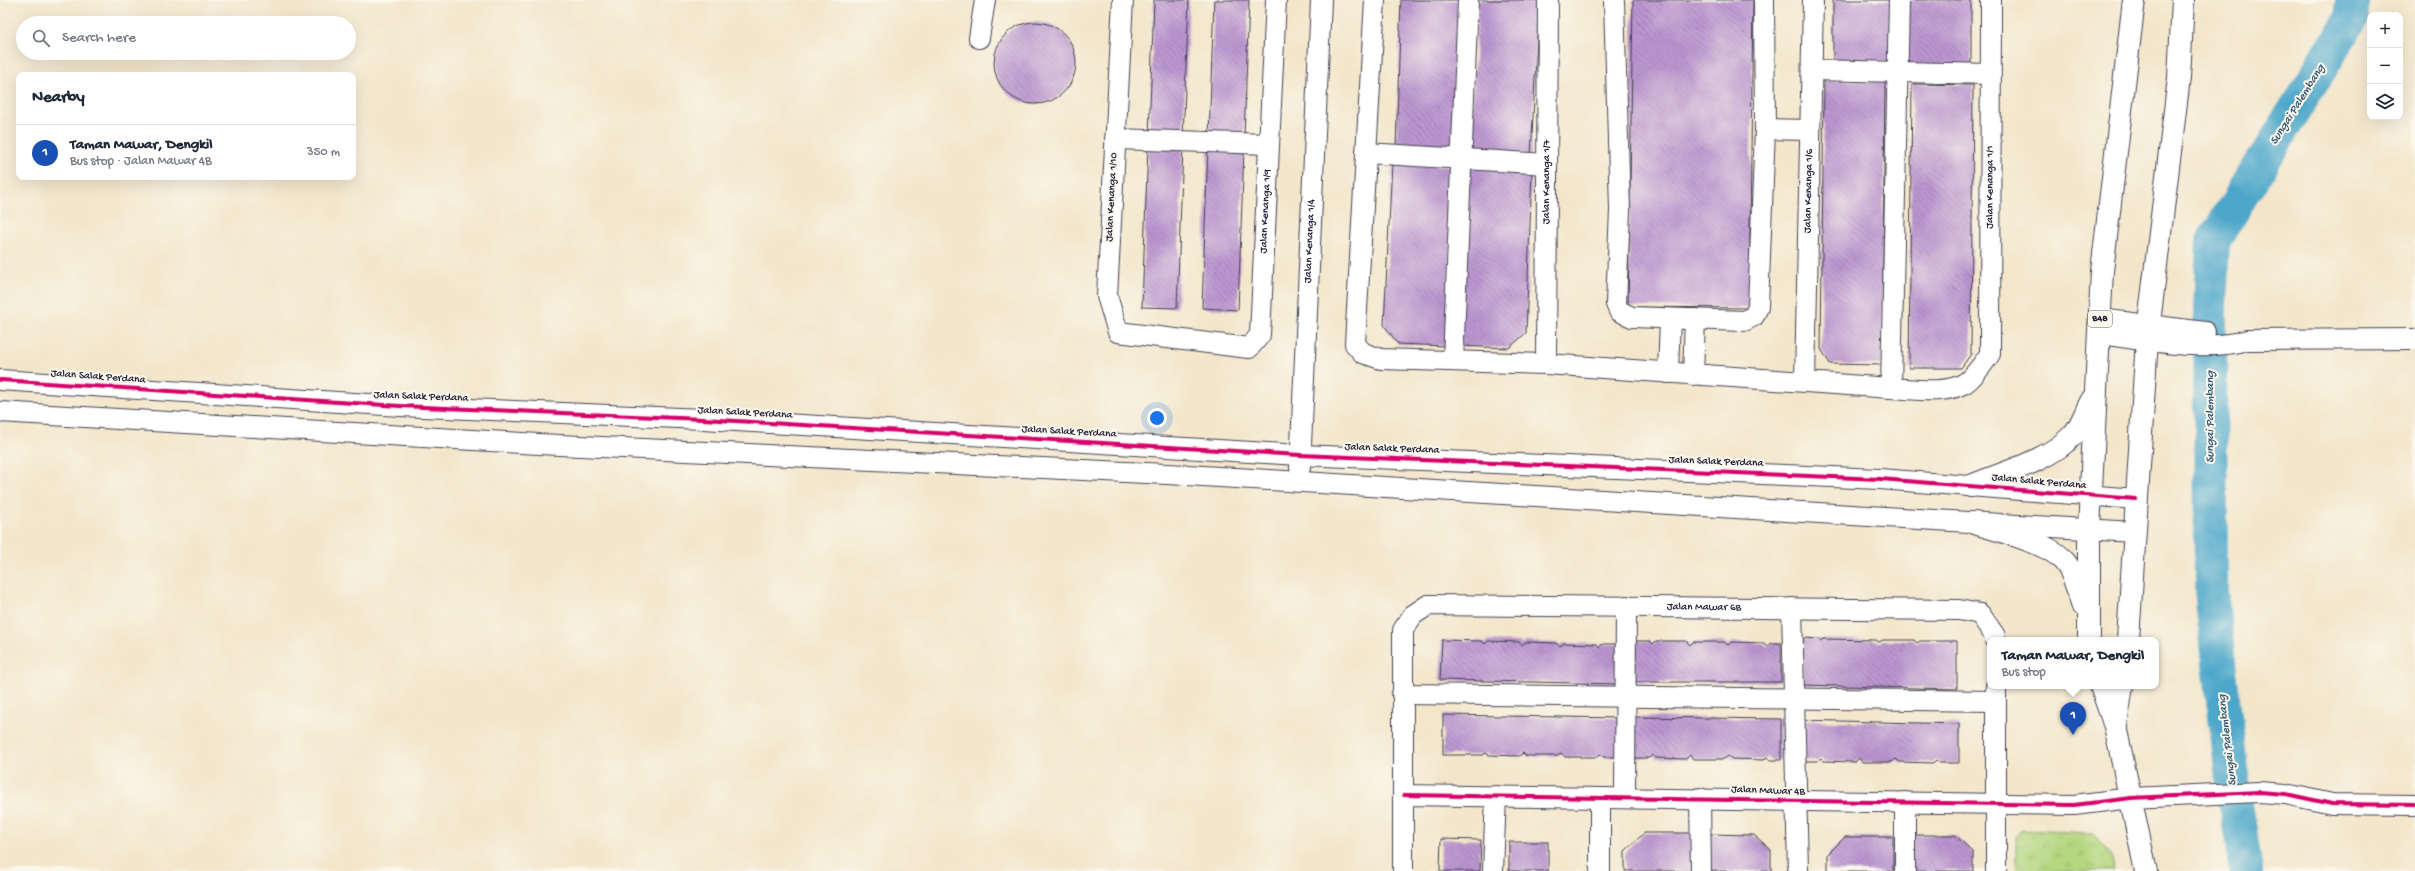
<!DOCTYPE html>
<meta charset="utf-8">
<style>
:root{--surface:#fff;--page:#f6f6f7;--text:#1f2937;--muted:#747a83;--line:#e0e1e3;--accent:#7c3aed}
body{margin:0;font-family:"Gochi Hand",sans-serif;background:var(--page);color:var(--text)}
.controls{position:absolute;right:12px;top:12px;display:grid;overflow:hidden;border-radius:8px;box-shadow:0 4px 16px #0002}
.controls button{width:36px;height:36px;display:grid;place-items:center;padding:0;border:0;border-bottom:1px solid var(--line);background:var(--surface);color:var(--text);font:20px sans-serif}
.you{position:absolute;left:1157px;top:418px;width:14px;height:14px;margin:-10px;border:3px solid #fff;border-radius:50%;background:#1a73e8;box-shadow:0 0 0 6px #1a73e833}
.badge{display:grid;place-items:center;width:26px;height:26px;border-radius:50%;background:var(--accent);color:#fff;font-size:13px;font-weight:700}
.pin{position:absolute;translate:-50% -33px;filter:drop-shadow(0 1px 2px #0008)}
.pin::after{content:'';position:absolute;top:21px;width:14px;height:12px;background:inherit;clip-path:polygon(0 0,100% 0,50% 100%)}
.popup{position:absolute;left:1987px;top:637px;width:172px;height:52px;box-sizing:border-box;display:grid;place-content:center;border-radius:8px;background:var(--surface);filter:drop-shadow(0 1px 3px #0005);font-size:13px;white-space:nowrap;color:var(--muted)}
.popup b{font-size:15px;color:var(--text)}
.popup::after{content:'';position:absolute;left:50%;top:100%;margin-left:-8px;border:8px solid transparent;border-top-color:var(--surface)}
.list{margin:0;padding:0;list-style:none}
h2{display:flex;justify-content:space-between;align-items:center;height:52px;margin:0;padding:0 16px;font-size:17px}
h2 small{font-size:13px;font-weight:400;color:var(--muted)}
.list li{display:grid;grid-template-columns:26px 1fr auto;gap:12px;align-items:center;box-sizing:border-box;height:56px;padding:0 16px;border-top:1px solid var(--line)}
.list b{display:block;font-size:15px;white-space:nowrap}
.list p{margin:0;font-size:13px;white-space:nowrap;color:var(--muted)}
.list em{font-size:13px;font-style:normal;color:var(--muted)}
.icon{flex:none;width:22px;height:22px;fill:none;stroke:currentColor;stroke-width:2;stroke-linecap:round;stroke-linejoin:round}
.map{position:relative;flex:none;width:2415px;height:871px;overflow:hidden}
.search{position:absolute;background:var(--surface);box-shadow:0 4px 16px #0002;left:16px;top:16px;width:340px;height:44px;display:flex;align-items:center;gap:10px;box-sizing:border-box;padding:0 14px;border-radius:22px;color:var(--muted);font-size:15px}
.panel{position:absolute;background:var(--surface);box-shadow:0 4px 16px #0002;left:16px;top:72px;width:340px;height:108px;border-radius:8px}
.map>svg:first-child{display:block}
</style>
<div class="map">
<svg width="2415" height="871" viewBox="0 0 2415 871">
<defs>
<pattern id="grass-tufts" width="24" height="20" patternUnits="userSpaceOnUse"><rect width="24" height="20" fill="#b3d67e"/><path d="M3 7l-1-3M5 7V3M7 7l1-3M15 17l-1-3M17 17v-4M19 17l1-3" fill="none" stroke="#9ab76e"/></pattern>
<pattern id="building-back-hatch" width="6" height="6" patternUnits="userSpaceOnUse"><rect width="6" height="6" fill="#bb95d0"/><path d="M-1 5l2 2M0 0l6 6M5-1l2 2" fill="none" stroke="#9879aa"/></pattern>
</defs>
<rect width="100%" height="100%" fill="#fbf7ec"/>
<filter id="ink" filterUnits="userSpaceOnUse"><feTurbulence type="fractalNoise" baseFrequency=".025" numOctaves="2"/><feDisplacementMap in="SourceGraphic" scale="8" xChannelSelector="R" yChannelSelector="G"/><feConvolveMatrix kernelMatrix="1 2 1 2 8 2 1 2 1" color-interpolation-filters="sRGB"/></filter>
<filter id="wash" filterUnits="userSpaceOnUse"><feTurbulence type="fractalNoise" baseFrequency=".012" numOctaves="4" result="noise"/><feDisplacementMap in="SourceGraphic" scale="16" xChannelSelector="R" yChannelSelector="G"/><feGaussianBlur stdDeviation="0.9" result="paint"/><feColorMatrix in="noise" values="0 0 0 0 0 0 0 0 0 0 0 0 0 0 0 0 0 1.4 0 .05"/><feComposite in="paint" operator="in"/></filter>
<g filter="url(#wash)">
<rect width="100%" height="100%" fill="#f3e6cb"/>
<!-- grass -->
<polygon fill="url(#grass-tufts)" stroke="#6a7c5c" points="2021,830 2093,833 2111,856 2115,871 2016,871 2016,836"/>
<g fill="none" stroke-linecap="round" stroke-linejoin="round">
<!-- river -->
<polyline stroke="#4da7ca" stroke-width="34" points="2246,871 2231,769 2211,591 2210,308 2213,241 2352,18 2352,0"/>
</g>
<g id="blocks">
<!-- building -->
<g fill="url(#building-back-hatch)">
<polygon points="1154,0 1189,0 1183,136 1149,135"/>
<polygon points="1214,0 1249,0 1244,139 1209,137"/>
<polygon points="1401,0 1458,0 1452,151 1396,148"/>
<polygon points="1478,0 1539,0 1531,156 1470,153"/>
<polygon points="1633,0 1753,0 1749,308 1628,307"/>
<polygon points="1833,0 1893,0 1892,62 1833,62"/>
<polygon points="1908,0 1971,0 1971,66 1908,65"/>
<circle cx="1035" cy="63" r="41"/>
<polygon points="1824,80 1885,81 1882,365 1830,364 1821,349"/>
<polygon points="1912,84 1973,85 1971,354 1961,368 1909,368"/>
<polygon points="1148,145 1183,146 1177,308 1142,307"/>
<polygon points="1208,147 1244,148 1238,310 1202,308"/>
<polygon points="1392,163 1454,166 1446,346 1398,344 1384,325"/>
<polygon points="1467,167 1532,170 1526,333 1509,348 1459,346"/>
<polygon points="1803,638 1820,639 1821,641 1823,639 1876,640 1879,642 1883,640 1914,640 1917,643 1920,641 1957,641 1957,689 1802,685"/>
<polygon points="1442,640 1482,641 1485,644 1488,641 1519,642 1522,645 1525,642 1556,643 1560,646 1564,643 1597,644 1599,647 1603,644 1619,644 1619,684 1440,680"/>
<polygon points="1631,641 1650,641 1653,644 1656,641 1686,641 1690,645 1693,642 1724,642 1728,645 1732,642 1764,643 1767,646 1771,643 1781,643 1781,682 1630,682"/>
<polygon points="1443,715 1621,718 1620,757 1604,757 1600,754 1597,757 1565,757 1561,753 1557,756 1526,756 1523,753 1519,756 1489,755 1486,753 1483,755 1443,755"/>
<polygon points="1631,717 1781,719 1781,760 1771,760 1767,757 1764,760 1732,759 1728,756 1724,759 1693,759 1690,755 1686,759 1656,758 1652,755 1649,758 1631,758"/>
<polygon points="1799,720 1959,724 1959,763 1940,763 1936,760 1933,763 1900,762 1896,759 1892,762 1862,762 1859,758 1855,762 1824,761 1821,758 1818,761 1799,761"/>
<polygon points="1644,833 1692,833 1692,871 1625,871 1625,851"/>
<polygon points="1709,834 1754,835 1771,850 1771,871 1709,871"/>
<polygon points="1910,835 1955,835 1973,852 1973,871 1909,871"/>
<polygon points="1845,837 1893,837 1893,871 1828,871 1828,854"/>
<polygon points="1441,839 1481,840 1480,871 1440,871"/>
<rect x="1509" y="842" width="39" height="29"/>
</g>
</g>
</g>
<g filter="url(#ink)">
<use href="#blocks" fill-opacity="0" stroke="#413f51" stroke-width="1"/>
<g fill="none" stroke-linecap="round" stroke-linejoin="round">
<defs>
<g id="minor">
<path id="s1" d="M1123,0L1107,296L1118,332L1249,348L1260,335L1276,0"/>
<path id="s2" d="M1375,0L1355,344L1363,353L1381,359L1546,364L1891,388C1913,389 1945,395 1965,383C1975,376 1983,364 1990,354L1991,0"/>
<polyline points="1614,0 1620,210 1616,304 1619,311 1632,317 1744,321 1754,316 1758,307 1765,129 1764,0"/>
<polyline points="979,38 985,0"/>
<polyline points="1812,70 1990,74"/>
<polyline points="1765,129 1810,130"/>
<polyline points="1115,139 1269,144"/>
<polyline points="1366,153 1547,164"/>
<polyline points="2100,319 2205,332"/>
<path d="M2098,334C2144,339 2203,353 2247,340L2415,339"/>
<polyline points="1453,361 1468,0"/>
<path id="s3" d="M1546,364L1548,0"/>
<polyline points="1668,373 1670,319"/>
<polyline points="1693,375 1695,319"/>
<polyline points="0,380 400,406 703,419 1300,455 1880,479 2136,499"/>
<path id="s4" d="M1805,381L1813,0"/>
<polyline points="1891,388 1899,0"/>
<polyline points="0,412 539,444 1187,475 2134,532"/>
<path id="s5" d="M1300,468L1321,0"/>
<polyline points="1792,608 1798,871"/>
<polyline points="1996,686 1996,871"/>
<polyline points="1402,694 1996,701"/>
<polyline points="1404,795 2074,805 2131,798 2259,792 2286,794 2332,804 2415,805"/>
<polyline points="1600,798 1600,871"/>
<polyline points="1625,798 1626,606"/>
<polyline points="1700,798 1701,871"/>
<path id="s6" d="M1403,871V630L1413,615L1428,605L1959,610L1980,614L1995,636V640"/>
<polyline points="1493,871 1496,796"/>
<polyline points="1905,871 1905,802"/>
</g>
<g id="major">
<path d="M1971,486C2004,472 2047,462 2073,435C2081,427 2086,410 2092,400"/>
<path d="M1974,523C1995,529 2048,543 2062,559C2074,571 2077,589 2082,604"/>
<polyline points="2089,640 2089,529 2102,271 2134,0"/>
<polyline points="2128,640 2147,339 2179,78 2183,0"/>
<polyline points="2101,686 2115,726 2146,871"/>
<polyline points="2116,725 2122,686"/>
</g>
</defs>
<!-- minor casing -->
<use href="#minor" stroke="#413f51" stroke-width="22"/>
<!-- major casing -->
<use href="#major" stroke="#413f51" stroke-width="24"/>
<!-- minor -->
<use href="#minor" stroke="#fff" stroke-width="20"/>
<!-- major -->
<use href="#major" stroke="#fff" stroke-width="22"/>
<defs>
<g id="cycleway">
<polyline points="0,380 400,406 703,419 1300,455 1880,479 2136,499"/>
<polyline points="1404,795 2074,805 2131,798 2259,792 2286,794 2332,804 2415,805"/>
</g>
</defs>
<!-- cycleway casing -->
<use href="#cycleway" stroke="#fbf7ec" stroke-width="6"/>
<!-- cycleway -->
<use href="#cycleway" stroke="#d6006c" stroke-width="4"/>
</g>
</g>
<g text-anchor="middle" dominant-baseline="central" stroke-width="4" stroke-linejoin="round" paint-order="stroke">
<!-- shield labels -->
<rect fill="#fbf7ec" stroke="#636270" stroke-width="1" x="2088" y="311" width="24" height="16" rx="3"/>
<g font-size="10" font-weight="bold" fill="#22223b">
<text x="2100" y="319">B48</text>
</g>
<!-- street labels -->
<g font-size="11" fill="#22223b" stroke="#fbf7ec">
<text stroke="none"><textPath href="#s3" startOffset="182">Jalan Kenanga 1/7</textPath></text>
<text stroke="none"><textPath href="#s2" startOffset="1167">Jalan Kenanga 1/1</textPath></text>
<text stroke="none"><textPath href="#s4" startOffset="190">Jalan Kenanga 1/6</textPath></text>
<text transform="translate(1112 197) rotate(-87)">Jalan Kenanga 1/10</text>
<text stroke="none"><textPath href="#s1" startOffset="607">Jalan Kenanga 1/9</textPath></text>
<text stroke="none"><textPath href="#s5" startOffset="227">Jalan Kenanga 1/4</textPath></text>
<text transform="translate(98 377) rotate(4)">Jalan Salak Perdana</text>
<text transform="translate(421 397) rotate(2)">Jalan Salak Perdana</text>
<text transform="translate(745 413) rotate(3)">Jalan Salak Perdana</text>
<text transform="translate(1069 432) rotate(3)">Jalan Salak Perdana</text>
<text transform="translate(1392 449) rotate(2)">Jalan Salak Perdana</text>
<text transform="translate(1716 462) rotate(2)">Jalan Salak Perdana</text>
<text transform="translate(2039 482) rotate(5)">Jalan Salak Perdana</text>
<text stroke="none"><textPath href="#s6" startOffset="553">Jalan Mawar 6B</textPath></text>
<text transform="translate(1768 791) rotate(2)">Jalan Mawar 4B</text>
</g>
<!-- water labels -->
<g font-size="12" font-style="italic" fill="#335774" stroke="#fbf7ec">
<text transform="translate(2298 105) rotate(-58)">Sungai Palembang</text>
<text transform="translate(2211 417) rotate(-90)">Sungai Palembang</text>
<text transform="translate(2228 740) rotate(-97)">Sungai Palembang</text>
</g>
</g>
</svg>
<div class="controls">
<button>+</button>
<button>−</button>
<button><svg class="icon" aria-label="layers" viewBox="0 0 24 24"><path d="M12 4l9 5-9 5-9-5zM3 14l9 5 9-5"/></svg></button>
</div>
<div class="you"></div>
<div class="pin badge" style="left:2073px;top:735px;background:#1a4fb4">1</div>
<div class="popup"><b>Taman Mawar, Dengkil</b>Bus stop</div>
<div class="search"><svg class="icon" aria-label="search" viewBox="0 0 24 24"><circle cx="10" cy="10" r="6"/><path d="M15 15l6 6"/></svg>Search here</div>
<section class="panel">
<h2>Nearby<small></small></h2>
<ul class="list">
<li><span class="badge" style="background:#1a4fb4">1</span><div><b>Taman Mawar, Dengkil</b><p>Bus stop · Jalan Mawar 4B</p></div><em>350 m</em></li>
</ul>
</section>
</div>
